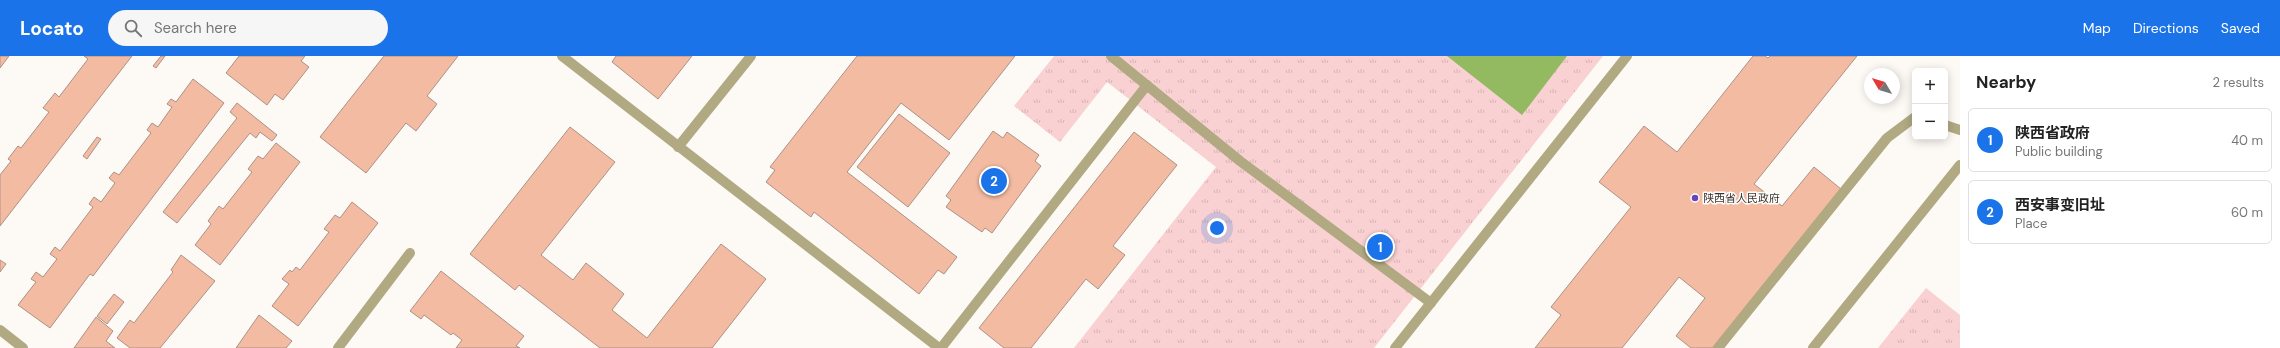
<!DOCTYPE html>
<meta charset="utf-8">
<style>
:root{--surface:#fff;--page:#f6f6f6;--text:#222;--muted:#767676;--line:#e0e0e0;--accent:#1a73e8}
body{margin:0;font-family:"DM Sans","Noto Sans SC",sans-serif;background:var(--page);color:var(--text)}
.controls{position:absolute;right:12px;top:12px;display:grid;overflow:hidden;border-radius:6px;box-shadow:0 2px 10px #0003}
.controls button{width:36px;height:36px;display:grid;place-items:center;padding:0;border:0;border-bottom:1px solid var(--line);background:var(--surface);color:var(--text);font:20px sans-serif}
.compass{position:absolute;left:1864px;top:12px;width:36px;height:36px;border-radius:50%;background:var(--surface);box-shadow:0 2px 10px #0003;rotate:308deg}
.you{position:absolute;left:1217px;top:172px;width:14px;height:14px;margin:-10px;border:3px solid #fff;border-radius:50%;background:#1a73e8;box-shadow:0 0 0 6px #1a73e833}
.badge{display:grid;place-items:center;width:26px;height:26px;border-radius:50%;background:var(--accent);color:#fff;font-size:13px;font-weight:700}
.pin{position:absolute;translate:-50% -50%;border:2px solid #fff;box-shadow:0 1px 4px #0006}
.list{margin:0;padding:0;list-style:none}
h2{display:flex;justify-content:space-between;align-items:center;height:52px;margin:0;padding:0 16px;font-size:17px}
h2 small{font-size:13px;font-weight:400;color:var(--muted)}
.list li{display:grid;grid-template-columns:26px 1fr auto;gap:12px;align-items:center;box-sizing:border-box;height:64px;margin:0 8px 8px;padding:0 8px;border:1px solid var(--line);border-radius:6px}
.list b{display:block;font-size:15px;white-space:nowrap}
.list p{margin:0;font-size:13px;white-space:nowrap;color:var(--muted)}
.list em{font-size:13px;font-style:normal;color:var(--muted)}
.icon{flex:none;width:22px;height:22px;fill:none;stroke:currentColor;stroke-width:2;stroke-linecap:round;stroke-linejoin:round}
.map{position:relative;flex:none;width:1960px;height:292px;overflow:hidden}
header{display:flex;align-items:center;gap:24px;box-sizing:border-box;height:56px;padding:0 20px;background:var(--accent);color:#fff}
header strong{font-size:19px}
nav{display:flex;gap:22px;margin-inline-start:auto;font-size:14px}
.search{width:280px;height:36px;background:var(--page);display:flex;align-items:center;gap:10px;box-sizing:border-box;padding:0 14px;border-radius:22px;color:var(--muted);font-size:15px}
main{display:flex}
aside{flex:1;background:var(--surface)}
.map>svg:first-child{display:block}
</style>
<header>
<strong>Locato</strong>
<div class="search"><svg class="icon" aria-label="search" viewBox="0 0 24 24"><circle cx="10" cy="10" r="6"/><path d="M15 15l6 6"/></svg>Search here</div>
<nav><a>Map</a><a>Directions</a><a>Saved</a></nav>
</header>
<main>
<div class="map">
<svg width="1960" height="292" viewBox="0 0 1960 292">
<defs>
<pattern id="grass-tufts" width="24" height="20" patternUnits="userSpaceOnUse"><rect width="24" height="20" fill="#fad1d2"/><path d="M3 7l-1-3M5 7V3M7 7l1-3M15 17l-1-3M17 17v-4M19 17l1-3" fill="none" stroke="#d7b4b4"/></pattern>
</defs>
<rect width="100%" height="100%" fill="#fdf9f5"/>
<!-- grass -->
<g fill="url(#grass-tufts)">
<polygon points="1054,0 1603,0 1374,292 1074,292 1216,111 1107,26 1060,86 1014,50"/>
<polygon points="1926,232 1960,259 1960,292 1878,292"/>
</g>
<!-- water -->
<polygon fill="#93b961" points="1447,0 1567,0 1522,59"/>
<!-- building -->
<g fill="#f4bba3" stroke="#ab9186">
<polygon points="0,0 9,0 0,12"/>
<polygon points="84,0 132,0 0,170 0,119 11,105 8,103 18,90 21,92 49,56 43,52 55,37 59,41 88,3"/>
<polygon points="161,0 165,0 156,12 153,10"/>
<polygon points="239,0 305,0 301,5 309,11 283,44 275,38 267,49 226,17"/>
<polygon points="384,0 458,0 427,40 437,48 416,75 406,67 366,117 320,81"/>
<polygon points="616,0 692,0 658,43 612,6"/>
<polygon points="857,0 1015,0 949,84 901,47 847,116 957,201 944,218 938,214 919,238 814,156 811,161 766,126 775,114 770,111"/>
<polygon points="1753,0 1765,0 1768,2 1770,0 1857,0 1754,128 1782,150 1814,111 1841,133 1713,292 1691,292 1676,280 1705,242 1679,221 1622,292 1535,292 1561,259 1551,251 1631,151 1599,126 1644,70 1677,96"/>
<polygon points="193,23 224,47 93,220 90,218 50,272 18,249 36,226 31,223 36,216 43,221 57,203 50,198 55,191 60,195 93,151 89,148 94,141 101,146 115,127 109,122 114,116 119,119 151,77 147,74 152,67 158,71 172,51 167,48 171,43 176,46"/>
<polygon points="237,47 277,79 272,85 260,76 256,82 250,77 177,167 163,156 237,62 230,56"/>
<polygon points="899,58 950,97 908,151 857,111"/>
<polygon points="570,71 615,106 541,199 573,224 586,207 624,238 612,254 647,282 721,188 766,223 712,292 600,292 519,229 515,234 470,198"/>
<polygon points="993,75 1003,82 1007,76 1039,99 1035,105 1041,110 992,177 985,172 982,176 946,151 951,144 946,140"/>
<polygon points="1134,76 1177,109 1113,190 1125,199 1098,233 1086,223 1031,292 1004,292 979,272"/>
<polygon points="97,81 101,83 87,103 83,100"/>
<polygon points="276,87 300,106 220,209 195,189 211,168 208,165 219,150 223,153 252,116 248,113 258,100 263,103"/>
<polygon points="352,146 378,167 298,270 272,250 289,228 282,223 290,214 292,216 296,211 300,214 329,176 324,173 335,159 340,162"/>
<polygon points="181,199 215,225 160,292 130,292 117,282 130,264 134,267 173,216 171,214"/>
<polygon points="0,204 6,208 0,216"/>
<polygon points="441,215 524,280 516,290 520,292 456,292 462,284 453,277 451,279 424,259 421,263 410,255"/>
<polygon points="114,238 124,246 107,268 97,260"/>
<polygon points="259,259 292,285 286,292 236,292"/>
<polygon points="96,261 113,275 106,285 115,292 74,292"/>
</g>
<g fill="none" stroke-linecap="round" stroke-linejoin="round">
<!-- service -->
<g stroke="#b0a981" stroke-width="10">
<polyline points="1111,0 1240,105 1431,247"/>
<polyline points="1945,69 1960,74"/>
<polyline points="338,292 410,197"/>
<polyline points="941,292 1147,29"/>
<polyline points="1718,292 1887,82 1915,61"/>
</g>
<!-- minor -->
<g stroke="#b0a981" stroke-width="10">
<polyline points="562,0 939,292"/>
<polyline points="678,91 751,0"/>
<polyline points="1395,292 1627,0"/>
<polyline points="1813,292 1960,109"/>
</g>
<!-- tertiary -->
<polyline stroke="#b0a981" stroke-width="10" points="0,274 23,292"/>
</g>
<!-- markers -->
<circle fill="#6743bc" stroke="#fff" stroke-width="1.5" cx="1695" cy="142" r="4"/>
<g text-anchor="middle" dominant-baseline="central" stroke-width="3" stroke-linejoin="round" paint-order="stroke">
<!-- poi labels -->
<g font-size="11" fill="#3b342c" stroke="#fff" text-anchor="start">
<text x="1703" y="142">陕西省人民政府</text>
</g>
</g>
</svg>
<div class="controls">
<button>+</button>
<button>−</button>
</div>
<svg class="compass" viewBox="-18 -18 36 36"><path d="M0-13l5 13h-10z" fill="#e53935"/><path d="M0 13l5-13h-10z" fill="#767676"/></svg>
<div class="you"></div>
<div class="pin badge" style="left:1380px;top:191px">1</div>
<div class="pin badge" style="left:994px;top:125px">2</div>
</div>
<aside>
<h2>Nearby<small>2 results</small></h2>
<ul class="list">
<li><span class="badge">1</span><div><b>陕西省政府</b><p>Public building</p></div><em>40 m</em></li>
<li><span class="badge">2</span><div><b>西安事变旧址</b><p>Place</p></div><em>60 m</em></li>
</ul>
</aside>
</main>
